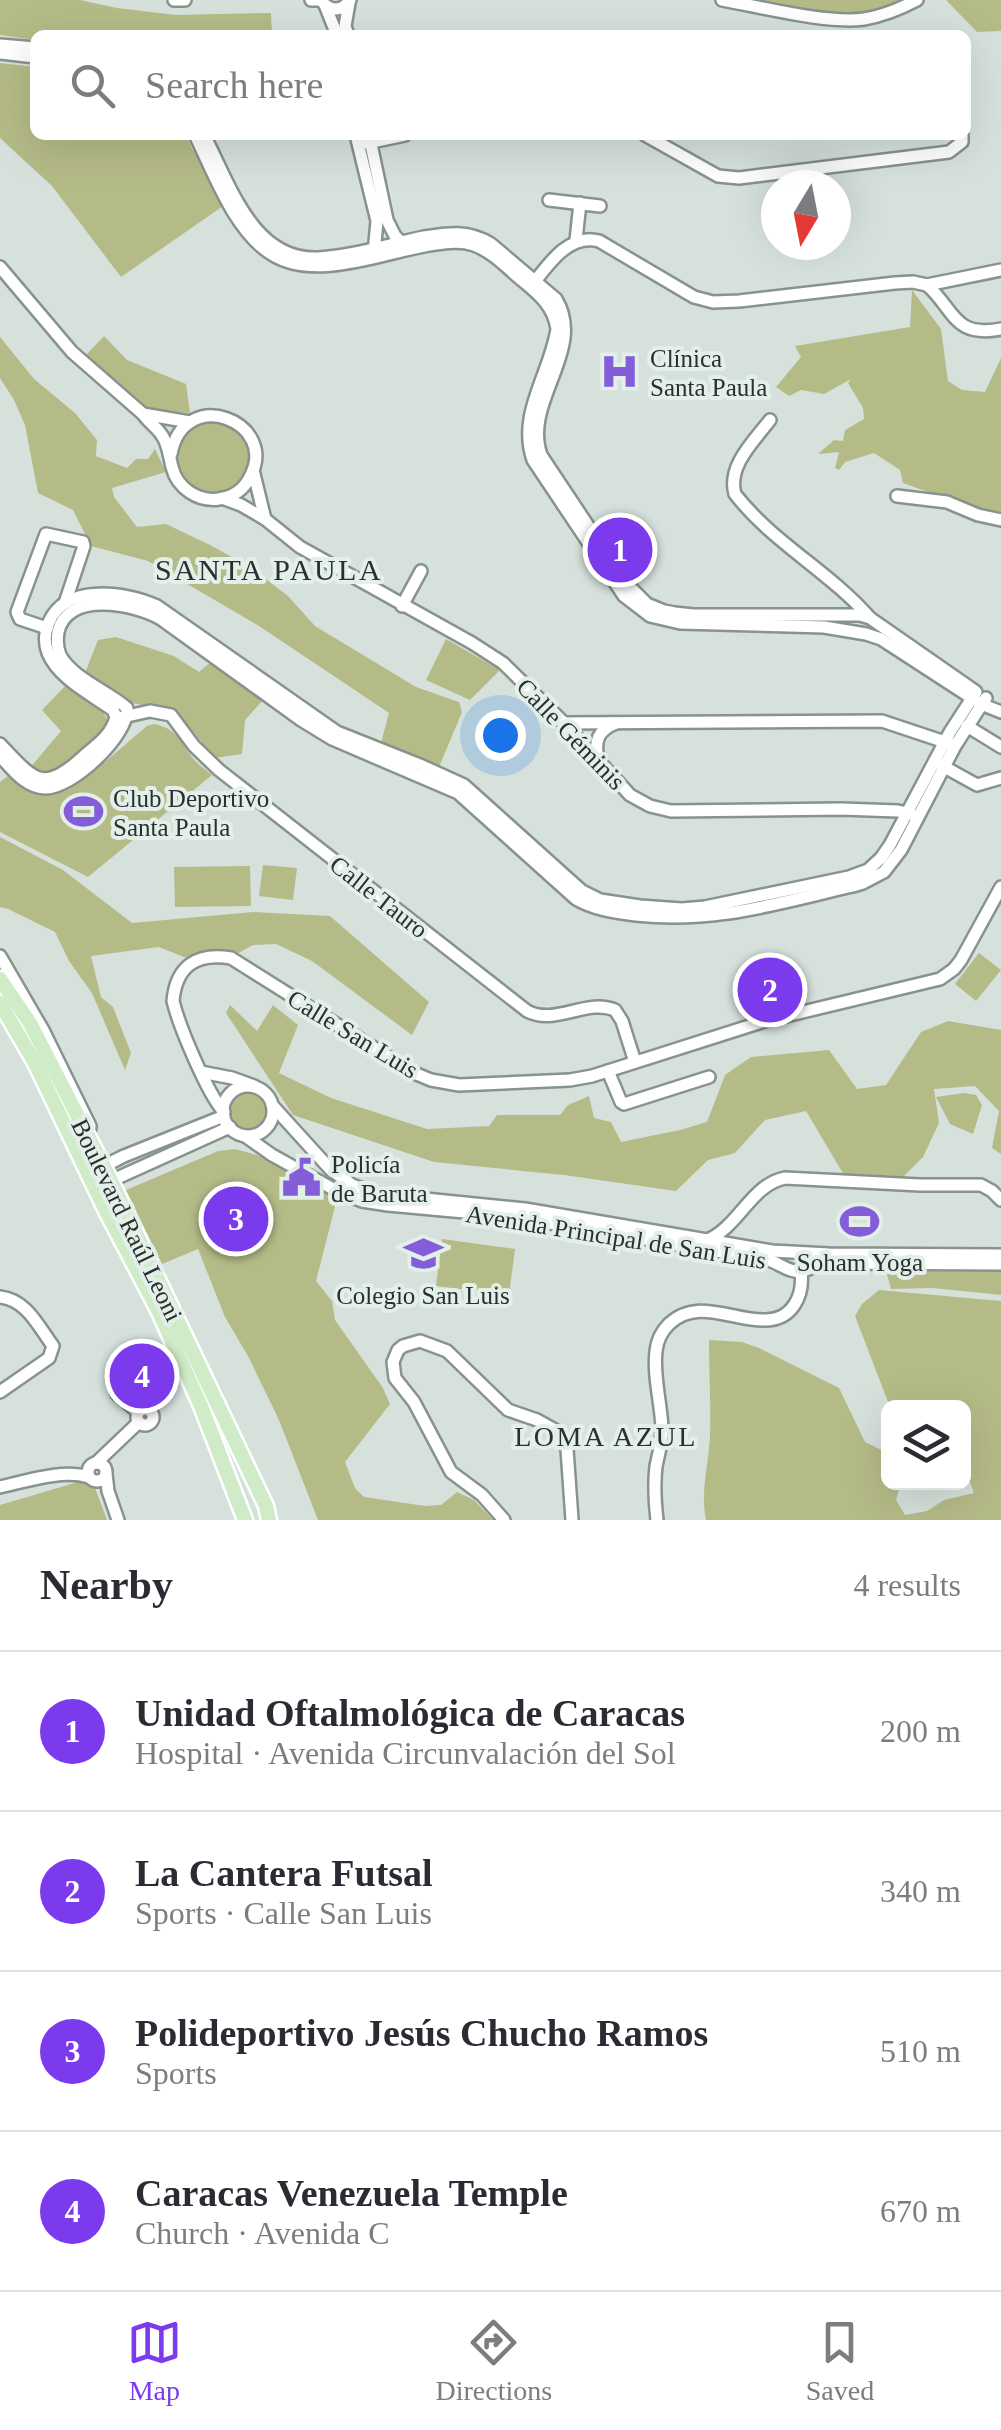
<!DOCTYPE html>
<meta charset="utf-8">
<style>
:root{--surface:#fff;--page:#f7f7f7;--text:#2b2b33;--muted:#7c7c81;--line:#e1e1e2;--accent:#7c3aed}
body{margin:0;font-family:Georgia,serif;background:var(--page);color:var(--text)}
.controls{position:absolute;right:30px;bottom:30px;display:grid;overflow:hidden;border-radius:15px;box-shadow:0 10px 40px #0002}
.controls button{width:90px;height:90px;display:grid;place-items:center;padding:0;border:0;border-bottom:2px solid var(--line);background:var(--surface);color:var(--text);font:50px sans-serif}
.compass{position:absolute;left:761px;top:170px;width:90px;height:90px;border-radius:50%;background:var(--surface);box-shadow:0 10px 40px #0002;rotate:190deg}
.you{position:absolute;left:500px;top:735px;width:35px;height:35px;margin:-25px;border:8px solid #fff;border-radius:50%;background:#1a73e8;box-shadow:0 0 0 15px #1a73e833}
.badge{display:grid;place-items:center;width:65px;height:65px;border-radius:50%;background:var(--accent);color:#fff;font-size:32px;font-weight:700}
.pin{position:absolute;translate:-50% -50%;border:5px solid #fff;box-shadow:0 2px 10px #0006}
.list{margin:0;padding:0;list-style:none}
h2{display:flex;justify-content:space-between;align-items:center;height:130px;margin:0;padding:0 40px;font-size:42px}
h2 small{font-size:32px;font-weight:400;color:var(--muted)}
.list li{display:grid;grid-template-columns:65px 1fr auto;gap:30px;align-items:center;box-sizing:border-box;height:160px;padding:0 40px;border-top:2px solid var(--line)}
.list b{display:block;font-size:38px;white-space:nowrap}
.list p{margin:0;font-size:32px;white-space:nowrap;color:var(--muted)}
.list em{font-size:32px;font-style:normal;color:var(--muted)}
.icon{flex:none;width:55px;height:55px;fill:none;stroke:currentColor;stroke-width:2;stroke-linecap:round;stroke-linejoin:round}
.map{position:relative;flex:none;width:1001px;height:1520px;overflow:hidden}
.search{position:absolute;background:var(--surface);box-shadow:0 10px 40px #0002;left:30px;right:30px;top:30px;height:110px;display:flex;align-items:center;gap:25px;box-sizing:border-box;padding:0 35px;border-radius:15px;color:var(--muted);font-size:38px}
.sheet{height:770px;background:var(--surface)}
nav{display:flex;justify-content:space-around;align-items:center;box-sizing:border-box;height:140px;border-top:2px solid var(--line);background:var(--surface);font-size:28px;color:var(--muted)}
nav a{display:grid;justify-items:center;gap:5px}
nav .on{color:var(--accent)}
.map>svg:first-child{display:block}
</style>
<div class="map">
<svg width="1001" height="1520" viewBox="0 0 1001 1520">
<rect width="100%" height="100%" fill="#d6e1dc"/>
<!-- green -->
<g fill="#b5bb87">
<polygon points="0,0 80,0 117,8 176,15 271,13 272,35 35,35 35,40 0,35"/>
<polygon points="741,0 907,0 868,15 834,15"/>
<polygon points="946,0 1001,0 1001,31 977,32"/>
<polygon points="0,63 35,67 35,135 185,135 223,206 121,277 52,186 0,138"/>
<polygon points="912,290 941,329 948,381 962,390 985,392 1001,358 1001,513 972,508 903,483 900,470 874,453 845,462 839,470 835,468 839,452 818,454 834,440 843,441 845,430 864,419 863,408 848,383 851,379 824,394 801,390 789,396 776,387 801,357 795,346 910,327"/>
<polygon points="104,336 127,360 186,384 190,413 146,409 86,355"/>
<polygon points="0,337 34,379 75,413 97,440 96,456 127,468 136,459 148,459 155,449 166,472 112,488 114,497 137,527 166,524 210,545 250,567 288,596 315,626 416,687 459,702 462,712 439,767 381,743 389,713 259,626 148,561 91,546 73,510 38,493 25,425 14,400 0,378"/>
<circle cx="214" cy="457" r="37"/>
<polygon points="116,637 174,656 199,672 212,661 264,699 245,720 242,754 215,758 180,716 169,710 126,702 85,673 98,640"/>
<polygon points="446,639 500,670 470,700 426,680"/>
<polygon points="68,683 96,702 108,720 104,731 58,775 45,776 29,769 61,731 42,710"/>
<path d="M154,724C176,728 180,741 192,757C197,764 205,769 212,775L88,877L0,832V782L9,775C21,785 37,794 53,792C80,788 125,744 147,726Z"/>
<polygon points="0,837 63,870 132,923 253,912 330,916 429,1002 412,1035 312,961 276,944 253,945 235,955 184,957 159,947 91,956 101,997 113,1007 131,1053 125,1070 92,993 69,961 55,932 8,909 0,907"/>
<polygon points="263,865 297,868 293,900 259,896"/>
<polygon points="250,866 251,906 175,907 174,867"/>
<polygon points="979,953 1001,970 976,1001 955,984"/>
<polygon points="788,961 790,968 782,970 792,1010 761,1017 746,970"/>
<polygon points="230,1005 257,1031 273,1005 298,1025 279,1073 331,1098 427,1129 489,1126 497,1115 560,1115 568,1105 589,1096 594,1118 611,1122 621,1142 680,1130 707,1122 725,1075 751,1057 829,1050 857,1089 886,1085 921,1032 948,1021 1001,1030 1001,1154 992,1148 999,1111 975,1086 934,1089 939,1123 923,1157 904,1176 844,1175 806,1111 765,1120 735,1153 708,1160 676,1191 564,1175 434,1162 293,1115 226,1013"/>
<circle cx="248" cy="1111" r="24"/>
<polygon points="964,1093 976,1095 982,1105 973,1134 950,1124 936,1097"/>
<polygon points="235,1149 257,1155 338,1195 316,1281 332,1301 335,1320 383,1388 390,1404 345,1462 355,1488 364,1497 425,1506 441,1505 457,1492 474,1500 493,1520 318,1520 279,1420 248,1356 225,1317 198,1249 162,1264 126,1190 218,1151"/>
<polygon points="442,1239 515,1249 509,1295 436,1286"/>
<polygon points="886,1271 1001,1272 1001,1295 933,1288 891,1289"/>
<path d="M879,1290L1001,1301V1520H706C700,1489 709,1465 710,1435C711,1403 709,1372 709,1340L742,1342L759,1348L839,1388L865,1442L888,1453V1482L901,1483L896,1500L905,1515L927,1511L944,1500L974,1493L964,1467V1408L890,1407L855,1316L862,1304Z"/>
<polygon points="78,1482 95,1488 107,1520 0,1520 0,1505"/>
</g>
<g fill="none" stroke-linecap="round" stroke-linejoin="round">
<defs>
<g id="minor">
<polyline points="174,0 185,0"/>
<path d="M311,0H321C329,12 342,12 350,0"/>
<path d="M722,0C761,7 827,24 864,19C883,16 900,9 917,0"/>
<polyline points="325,5 337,35"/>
<polyline points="348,35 345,26 349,3"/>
<polyline points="0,45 35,48"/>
<polyline points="0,53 35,57"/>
<path d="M195,135C214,173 235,233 273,255C316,281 383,253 429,245C444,243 459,240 474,245C493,252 508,269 523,281C540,295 554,307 557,329C550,374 517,414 533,460L624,596L650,616L680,623L824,627L866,634L881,639L981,704L1001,712"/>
<path d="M204,135C229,182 252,261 318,258C354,256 389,244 424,237C448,233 469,230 491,244L556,299C587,350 522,402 541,455L626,583L647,604L664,611L675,613L693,615H860L870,618L975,691"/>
<polyline points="356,135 377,221 374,253"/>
<polyline points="369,135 387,220 395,236 405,246"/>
<polyline points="645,135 718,176 739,178 949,152 962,142 962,135"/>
<polyline points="367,143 405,135"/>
<polyline points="549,200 600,206"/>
<polyline points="576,240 580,203"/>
<path d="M0,267L72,352L143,414C149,423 158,428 163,437C169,447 169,456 172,467C177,488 198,502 219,499C233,497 244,489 250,477C280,422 184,384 171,454"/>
<path d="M533,284C549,263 570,233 599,241L694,297L713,302L739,301L895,283L913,282L927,285L1001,270"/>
<path d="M927,285C955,310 953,338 1001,329"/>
<polyline points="143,414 190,422"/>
<path d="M770,420C754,441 727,466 735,494C773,543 830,572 870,618"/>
<polyline points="253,470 265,519"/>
<polyline points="897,496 947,502 978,515 1001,520"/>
<polyline points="222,498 241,505 265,519 300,547 472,643 503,663 564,723 630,795 650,806 671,811 841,809 898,811 911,814"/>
<polyline points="402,606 421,571"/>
<polyline points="47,628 20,619 17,612 46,534 83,542 84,546 65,603"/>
<path d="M116,717L113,710C92,695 58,678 48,653C44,643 45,631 49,622C66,583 126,592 157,606L337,732L420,765L464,785L582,891L600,900L640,906L682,909L705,907L849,877L868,870L881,858L890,845L950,732L976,692"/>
<path d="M123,717L150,711L171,715L194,746L219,770L527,1011C555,1026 587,998 615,1010L622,1021L635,1062"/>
<polyline points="564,723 882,721 951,744"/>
<polyline points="967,726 1001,747"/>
<path d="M0,744C35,781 43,794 85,755C98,744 112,734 116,717"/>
<path d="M0,756C13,770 25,787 45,788C72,789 129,735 127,708C109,692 71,677 60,655C57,648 57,639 58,632C68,590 135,604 161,619L301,720L332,739L458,793L576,899C595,910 615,912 636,915C714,924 778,903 853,886L863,883L884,872L901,850L955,746L986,698"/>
<path d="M598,759C594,741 598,730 616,723"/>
<polyline points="939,764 977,785 1001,778"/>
<polyline points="0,956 43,1030 90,1126 89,1133"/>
<polyline points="608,1071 621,1102 624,1104 709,1077"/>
<polyline points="201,1072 232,1078 254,1086"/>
<circle cx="248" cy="1111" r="25"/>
<polyline points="272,1105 330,1169 352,1185 376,1194 525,1209 772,1251 829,1254 1001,1255"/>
<path d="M224,1112C207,1093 179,1026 173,1001C176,966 197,952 231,958L414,1073L431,1080L459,1085L570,1080L592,1076L765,1021L940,979L954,969L961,960L1001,887"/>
<path d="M245,1136L272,1155L335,1190L362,1201L388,1205L508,1216L769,1260C780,1264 792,1274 803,1271C813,1268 818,1263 829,1263L1001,1264"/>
<polyline points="88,1174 124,1156 224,1116"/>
<polyline points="95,1188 230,1127"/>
<path d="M705,1241C739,1228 750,1185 785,1178L920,1185H981L992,1191L1001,1200"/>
<path d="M0,1297C27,1300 38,1326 53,1346L49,1358L0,1392"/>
<polyline points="117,1394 138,1412"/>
<circle cx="145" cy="1417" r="8"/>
<circle cx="97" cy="1472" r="9"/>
<polyline points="96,1463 139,1422"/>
<polyline points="106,1474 108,1491 118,1520"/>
<path d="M0,1487C27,1481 62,1469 89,1477"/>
<polyline points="504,1520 482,1495 451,1472 414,1402 395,1378 393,1362 398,1350 403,1346 420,1341 447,1351 508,1410 537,1420 555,1430 567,1449 572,1520"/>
<path d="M657,1520C655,1503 654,1483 656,1466C659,1453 662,1442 662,1428C661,1403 653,1376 656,1351C657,1341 662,1331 669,1324C697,1297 733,1321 765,1320C792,1320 804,1296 801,1272"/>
</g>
<g id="major">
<polyline points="0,979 30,1023 111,1181 255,1483 266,1506 269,1520"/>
<polyline points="0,1003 35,1063 106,1211 159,1312 201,1406 245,1520"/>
</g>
</defs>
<!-- minor casing -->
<use href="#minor" stroke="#88938d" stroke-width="16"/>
<!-- major casing -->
<use href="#major" stroke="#fff" stroke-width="19"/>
<!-- minor -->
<use href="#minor" stroke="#fff" stroke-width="11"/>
<!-- major -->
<use href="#major" stroke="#cfebc7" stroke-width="14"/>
</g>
<!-- icons -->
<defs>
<symbol id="hospital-bare" viewBox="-9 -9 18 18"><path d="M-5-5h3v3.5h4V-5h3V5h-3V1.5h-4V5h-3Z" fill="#835ed8" stroke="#e3efe9" stroke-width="2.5" paint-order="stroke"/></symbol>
<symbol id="stadium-bare" viewBox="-9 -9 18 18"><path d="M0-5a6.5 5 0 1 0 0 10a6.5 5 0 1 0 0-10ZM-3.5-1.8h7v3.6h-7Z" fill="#835ed8" stroke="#e3efe9" stroke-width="2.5" paint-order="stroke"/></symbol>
<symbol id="civic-bare" viewBox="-9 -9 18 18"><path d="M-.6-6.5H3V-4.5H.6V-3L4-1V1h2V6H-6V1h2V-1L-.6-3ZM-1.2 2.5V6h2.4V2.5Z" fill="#835ed8" stroke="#e3efe9" stroke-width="2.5" paint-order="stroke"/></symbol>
<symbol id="school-bare" viewBox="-9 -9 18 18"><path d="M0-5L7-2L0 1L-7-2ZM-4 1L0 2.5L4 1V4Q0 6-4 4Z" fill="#835ed8" stroke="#e3efe9" stroke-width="2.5" paint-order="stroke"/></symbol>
</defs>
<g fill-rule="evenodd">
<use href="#hospital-bare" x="592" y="344" width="55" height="55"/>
<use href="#stadium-bare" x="56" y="784" width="55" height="55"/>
<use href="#civic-bare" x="274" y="1150" width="55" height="55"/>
<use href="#stadium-bare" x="832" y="1194" width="55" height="55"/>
<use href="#school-bare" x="396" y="1226" width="55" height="55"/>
</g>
<g text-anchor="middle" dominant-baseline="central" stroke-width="8" stroke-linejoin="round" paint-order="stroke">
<!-- poi labels -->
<g font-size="25" fill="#2b2f2d" stroke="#e3efe9" text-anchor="start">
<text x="650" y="358">Clínica<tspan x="650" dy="29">Santa Paula</tspan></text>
<text x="113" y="798">Club Deportivo<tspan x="113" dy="29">Santa Paula</tspan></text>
<text x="331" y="1164">Policía<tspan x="331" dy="29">de Baruta</tspan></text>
<text x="860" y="1262" text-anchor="middle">Soham Yoga</text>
<text x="423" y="1295" text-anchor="middle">Colegio San Luis</text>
</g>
<!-- street labels -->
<g font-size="25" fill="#2b2f2d" stroke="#e3efe9">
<text transform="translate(571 734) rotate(46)">Calle Géminis</text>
<text transform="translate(379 897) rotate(38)">Calle Tauro</text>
<text transform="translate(353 1034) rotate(31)">Calle San Luis</text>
<text transform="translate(127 1220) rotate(64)">Boulevard Raúl Leoni</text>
<text transform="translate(616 1237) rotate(9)">Avenida Principal de San Luis</text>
</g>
<!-- neighbourhood labels -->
<g font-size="28" letter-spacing="2.5" fill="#2b2f2d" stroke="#e3efe9">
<text x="606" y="1436">LOMA AZUL</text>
</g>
<!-- quarter labels -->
<g font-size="30" letter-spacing="2.5" fill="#2b2f2d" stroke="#e3efe9">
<text x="269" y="569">SANTA PAULA</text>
</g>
</g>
</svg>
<div class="controls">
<button><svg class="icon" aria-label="layers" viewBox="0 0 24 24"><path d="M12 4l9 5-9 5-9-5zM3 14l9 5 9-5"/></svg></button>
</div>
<svg class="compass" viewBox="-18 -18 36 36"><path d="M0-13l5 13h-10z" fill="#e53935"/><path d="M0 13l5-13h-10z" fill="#7c7c81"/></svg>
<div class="you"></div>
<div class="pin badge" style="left:620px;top:550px">1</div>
<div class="pin badge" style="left:770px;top:990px">2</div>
<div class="pin badge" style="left:236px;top:1219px">3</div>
<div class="pin badge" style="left:142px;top:1376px">4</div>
<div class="search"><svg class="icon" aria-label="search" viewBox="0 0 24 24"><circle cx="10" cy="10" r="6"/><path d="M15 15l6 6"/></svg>Search here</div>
</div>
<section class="sheet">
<h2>Nearby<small>4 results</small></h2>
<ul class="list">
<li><span class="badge">1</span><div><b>Unidad Oftalmológica de Caracas</b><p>Hospital · Avenida Circunvalación del Sol</p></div><em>200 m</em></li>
<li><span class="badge">2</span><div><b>La Cantera Futsal</b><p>Sports · Calle San Luis</p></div><em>340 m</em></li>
<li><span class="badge">3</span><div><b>Polideportivo Jesús Chucho Ramos</b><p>Sports</p></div><em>510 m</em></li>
<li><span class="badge">4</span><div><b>Caracas Venezuela Temple</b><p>Church · Avenida C</p></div><em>670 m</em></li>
</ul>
</section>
<nav>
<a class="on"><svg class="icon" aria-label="map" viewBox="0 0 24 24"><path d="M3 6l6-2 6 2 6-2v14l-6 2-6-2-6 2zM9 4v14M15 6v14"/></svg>Map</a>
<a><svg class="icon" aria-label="directions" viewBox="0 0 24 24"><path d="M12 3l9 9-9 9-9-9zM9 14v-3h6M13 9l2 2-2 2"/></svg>Directions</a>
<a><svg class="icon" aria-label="saved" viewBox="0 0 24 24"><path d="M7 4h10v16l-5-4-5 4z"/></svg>Saved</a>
</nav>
